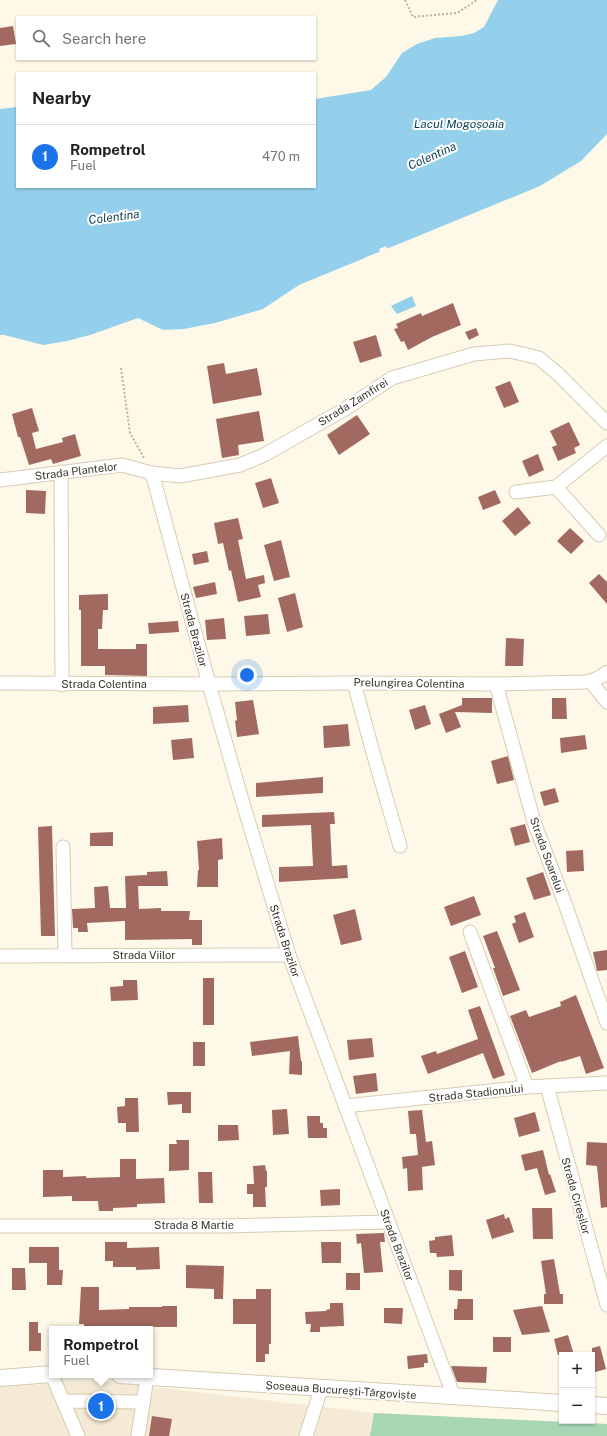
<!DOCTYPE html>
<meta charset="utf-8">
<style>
:root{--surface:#fff;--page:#f6f6f6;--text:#202124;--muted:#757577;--line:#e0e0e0;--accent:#1a73e8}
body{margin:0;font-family:"Public Sans",sans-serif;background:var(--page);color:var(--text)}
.controls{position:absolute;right:12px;bottom:12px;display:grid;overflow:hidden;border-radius:0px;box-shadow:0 1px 3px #0004}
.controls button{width:36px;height:36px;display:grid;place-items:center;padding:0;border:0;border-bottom:1px solid var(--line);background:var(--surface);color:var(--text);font:20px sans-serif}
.you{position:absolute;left:247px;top:675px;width:14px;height:14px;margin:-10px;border:3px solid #fff;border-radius:50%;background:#1a73e8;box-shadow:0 0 0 6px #1a73e833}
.badge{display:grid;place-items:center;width:26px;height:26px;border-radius:50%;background:var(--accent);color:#fff;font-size:13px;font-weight:700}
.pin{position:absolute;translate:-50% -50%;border:2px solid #fff;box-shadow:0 1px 4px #0006}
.popup{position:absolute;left:49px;top:1326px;width:104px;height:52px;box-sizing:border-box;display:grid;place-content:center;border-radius:0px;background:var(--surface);filter:drop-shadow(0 1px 3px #0005);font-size:13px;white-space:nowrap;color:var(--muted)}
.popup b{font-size:15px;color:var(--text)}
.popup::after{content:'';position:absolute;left:50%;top:100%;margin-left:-8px;border:8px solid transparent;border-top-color:var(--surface)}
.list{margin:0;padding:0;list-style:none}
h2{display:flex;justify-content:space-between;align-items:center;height:52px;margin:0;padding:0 16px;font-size:17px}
h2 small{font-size:13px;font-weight:400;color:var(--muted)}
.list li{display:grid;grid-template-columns:26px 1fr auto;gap:12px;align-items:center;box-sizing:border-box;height:64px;padding:0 16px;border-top:1px solid var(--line)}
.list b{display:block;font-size:15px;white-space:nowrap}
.list p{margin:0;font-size:13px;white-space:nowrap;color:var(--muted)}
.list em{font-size:13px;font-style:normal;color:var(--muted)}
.icon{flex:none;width:22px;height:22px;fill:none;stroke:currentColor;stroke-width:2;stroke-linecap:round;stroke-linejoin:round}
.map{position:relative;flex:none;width:607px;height:1436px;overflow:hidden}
.search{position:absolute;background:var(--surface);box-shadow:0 1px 3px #0004;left:16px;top:16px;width:300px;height:44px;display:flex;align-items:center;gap:10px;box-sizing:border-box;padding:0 14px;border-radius:0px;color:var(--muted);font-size:15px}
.panel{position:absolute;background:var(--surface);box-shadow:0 1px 3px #0004;left:16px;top:72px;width:300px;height:116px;border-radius:0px}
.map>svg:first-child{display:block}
</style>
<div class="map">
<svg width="607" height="1436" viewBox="0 0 607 1436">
<rect width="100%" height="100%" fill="#fef8e8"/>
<!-- industrial -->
<polygon fill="#f4ead5" points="111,1382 374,1413 370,1436 0,1436 0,1386"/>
<!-- green -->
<polygon fill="#a6d6b4" points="374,1413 607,1424 607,1436 370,1436"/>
<!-- water -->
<g fill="#94d0ec">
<polygon points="498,0 607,0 607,134 581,161 540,186 299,285 263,309 215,323 184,329 163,330 138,318 90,335 67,341 43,345 4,335 0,335 0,109 17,107 17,187 315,187 315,99 371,90 386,77 402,53 417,44 435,38 462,36 474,33 484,27"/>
<polygon points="412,296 416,306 397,314 391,306"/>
</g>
<!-- pier -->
<polygon fill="#fef8e8" points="396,245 397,247 367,259 366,257 380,252 379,249 386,246 387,249"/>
<!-- building -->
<g fill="#a16960">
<polygon points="13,26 16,44 0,46 0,28"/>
<polygon points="453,303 461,325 432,337 408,350 404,341 401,342 394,329 398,328 396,324 421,313 422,316"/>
<polygon points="476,328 479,335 469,340 465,332"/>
<polygon points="376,335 382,356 360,363 353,342"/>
<polygon points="224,363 226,374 257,368 262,395 213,404 207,366"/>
<polygon points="510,381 519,402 504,408 495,387"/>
<polygon points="32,408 39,431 32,433 36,449 63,442 62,438 75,434 81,456 53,464 51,459 29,465 20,437 18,437 12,414"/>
<polygon points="259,411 264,441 238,445 239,455 222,458 216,419"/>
<polygon points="357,415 370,434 339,455 327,435"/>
<polygon points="569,422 580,445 574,448 576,453 558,461 552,447 557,445 550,431"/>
<polygon points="538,454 544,470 529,477 522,461"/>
<polygon points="271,478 279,503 263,508 255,483"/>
<polygon points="26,490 46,491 45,514 26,513"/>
<polygon points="495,490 501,503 483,510 478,497"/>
<polygon points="518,507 531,523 515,536 502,521"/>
<polygon points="238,518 243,539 238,540 246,579 264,575 265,583 258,585 261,597 238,602 231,570 229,571 223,543 218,544 214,523"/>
<polygon points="570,528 584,541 571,554 557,541"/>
<polygon points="281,540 290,577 274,581 264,545"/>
<polygon points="207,551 209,562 194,565 192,554"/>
<polygon points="599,574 607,582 607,604 589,583"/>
<polygon points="215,582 217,594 196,598 193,587"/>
<polygon points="295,593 303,627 287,632 278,598"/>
<polygon points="108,594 108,610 103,610 102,629 98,629 98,649 136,649 136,644 147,644 147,676 105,675 105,666 81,666 81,610 79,610 79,595"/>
<polygon points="268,614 270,634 246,636 244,616"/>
<polygon points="224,618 226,639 207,640 205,620"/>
<polygon points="178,621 179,632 149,634 148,623"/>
<polygon points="506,638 524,639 523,666 505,666"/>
<polygon points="462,698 492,698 492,713 455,712 461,727 446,733 439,714 462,705"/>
<polygon points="552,698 566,698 567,719 552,719"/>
<polygon points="253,700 259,734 237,737 235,721 237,720 235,702"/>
<polygon points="188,705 189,722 153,724 153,707"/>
<polygon points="425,705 431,724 415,730 409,710"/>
<polygon points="348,724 350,746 324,748 323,726"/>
<polygon points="585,735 587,749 561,753 560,738"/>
<polygon points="192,738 194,758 173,760 171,740"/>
<polygon points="508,756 514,780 497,784 491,761"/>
<polygon points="323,777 323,793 256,797 256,783"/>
<polygon points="555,788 559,802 544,806 540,792"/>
<polygon points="334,812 335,824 330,824 332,866 347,865 348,878 279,882 279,867 313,866 311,825 262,827 262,815"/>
<polygon points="525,824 530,842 515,846 510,828"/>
<polygon points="52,826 55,936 41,936 38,827"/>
<polygon points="113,832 113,846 90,846 90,833"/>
<polygon points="222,838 223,859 218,860 218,887 197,887 198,870 199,870 197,841"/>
<polygon points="583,850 584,871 567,872 566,851"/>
<polygon points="167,871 168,886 138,886 139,909 161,908 161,911 190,911 189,920 202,920 202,945 192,945 192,939 125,940 125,921 87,923 88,932 78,932 78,928 73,928 72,909 95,908 94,887 108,886 110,908 126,908 125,876 147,875 147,872"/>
<polygon points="543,872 551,895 534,900 526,878"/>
<polygon points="474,896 481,915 451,926 444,907"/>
<polygon points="355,909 362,940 341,945 333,915"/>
<polygon points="525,912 534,937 519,943 512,924 516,922 514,916"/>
<polygon points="497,931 520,990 503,996 493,968 495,968 483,936"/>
<polygon points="607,950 607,970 597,971 593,952"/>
<polygon points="465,951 478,987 462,993 449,957"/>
<rect x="203" y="978" width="11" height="47"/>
<polygon points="123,980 137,980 138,1000 111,1001 110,987 123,986"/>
<polygon points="576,995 604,1068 586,1074 580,1056 561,1062 561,1061 532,1073 510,1016 526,1010 529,1017 561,1006 560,1002"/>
<polygon points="480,1006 505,1075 493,1079 483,1053 428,1074 421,1056 436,1051 437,1054 478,1039 468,1010"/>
<polygon points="298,1036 301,1061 302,1061 302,1075 289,1074 290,1051 252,1056 250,1042"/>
<polygon points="372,1038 374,1057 349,1060 347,1040"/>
<rect x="193" y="1042" width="12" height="24"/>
<polygon points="376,1073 378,1091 356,1094 353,1076"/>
<polygon points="167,1092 191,1092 191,1113 182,1113 182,1104 168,1105"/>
<polygon points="125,1098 138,1098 139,1132 126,1132 126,1123 118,1123 117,1107 125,1106"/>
<polygon points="287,1109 289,1134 273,1135 272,1110"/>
<polygon points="422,1110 426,1142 432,1141 435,1165 422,1167 423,1190 408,1191 407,1168 403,1169 402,1157 418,1155 416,1134 410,1134 408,1111"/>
<polygon points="535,1112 540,1131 519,1137 514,1118"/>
<polygon points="307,1116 320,1116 320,1123 323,1123 323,1128 327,1128 327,1138 308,1138"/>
<polygon points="218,1125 238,1125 239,1140 218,1141"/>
<polygon points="176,1140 189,1140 189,1170 169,1171 169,1144 177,1144"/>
<polygon points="587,1142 607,1143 607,1207 601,1208 597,1166 586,1165"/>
<polygon points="543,1150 549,1175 550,1174 556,1192 545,1195 537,1168 525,1171 521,1155"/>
<polygon points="120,1159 136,1159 136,1179 164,1178 165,1203 137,1204 137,1207 113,1208 113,1211 99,1211 98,1201 72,1201 72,1196 43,1197 43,1170 63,1170 63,1177 86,1176 86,1178 120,1177"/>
<polygon points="265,1165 266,1171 267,1171 267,1187 265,1187 266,1207 253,1207 253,1194 247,1194 247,1184 254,1184 253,1166"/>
<polygon points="198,1172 212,1172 213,1203 199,1203"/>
<polygon points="340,1189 340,1205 321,1206 320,1190"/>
<polygon points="532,1208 552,1208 553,1239 533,1239"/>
<polygon points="504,1214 505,1219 509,1217 514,1232 492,1239 486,1220"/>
<polygon points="384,1233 385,1242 380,1242 383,1272 364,1273 361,1243 357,1244 356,1234"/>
<polygon points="452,1235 454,1256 437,1257 436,1253 430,1253 429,1241 435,1240 435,1237"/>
<polygon points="105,1242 127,1242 127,1248 159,1247 160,1269 136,1270 136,1267 113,1267 113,1261 105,1261"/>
<polygon points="321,1242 341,1242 341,1263 322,1263"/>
<polygon points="29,1247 59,1247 59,1270 63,1270 62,1285 47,1285 47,1263 29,1263"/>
<polygon points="554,1259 560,1294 563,1294 563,1304 544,1304 544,1294 546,1294 541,1261"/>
<polygon points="186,1265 224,1266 223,1299 214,1299 214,1289 186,1288"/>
<polygon points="12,1268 25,1268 26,1290 12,1290"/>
<polygon points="449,1270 462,1270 462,1291 449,1290"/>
<rect x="346" y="1273" width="14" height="17"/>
<polygon points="81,1287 99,1287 99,1310 129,1309 129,1307 162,1307 162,1306 177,1306 177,1327 148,1327 148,1329 84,1329 84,1324 79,1324"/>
<polygon points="256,1289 271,1289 271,1344 269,1344 269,1354 265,1354 265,1362 256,1362 256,1324 233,1324 233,1299 256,1299"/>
<polygon points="458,1299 473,1299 473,1320 454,1320 454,1309 457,1309"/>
<polygon points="330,1303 343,1303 344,1326 320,1327 320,1332 310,1332 311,1324 306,1324 305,1312 326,1311 326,1310 330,1309"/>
<polygon points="542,1306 550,1332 522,1335 513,1310"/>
<polygon points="384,1308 403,1308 402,1324 384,1323"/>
<polygon points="29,1322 38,1322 38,1333 41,1333 41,1351 29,1351"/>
<polygon points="568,1335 574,1355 558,1355 554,1339"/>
<rect x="493" y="1337" width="18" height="15"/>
<polygon points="600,1346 606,1369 592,1373 592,1348"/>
<polygon points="427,1354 428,1363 424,1363 424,1367 408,1369 407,1356"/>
<polygon points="451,1366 487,1367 486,1383 457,1382"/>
<polygon points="152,1416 172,1419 169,1436 149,1436"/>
</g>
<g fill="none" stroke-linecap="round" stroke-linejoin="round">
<defs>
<g id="minor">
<polyline points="61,472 62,685"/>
<polyline points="152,473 209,684 242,800 289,955 454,1397"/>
<polyline points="0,480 122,465 152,473 180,476 240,465 264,455 345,409 392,378 474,354 510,351 539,358 558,374 607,423"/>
<polyline points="556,487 599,535"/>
<polyline points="516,492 556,487 607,446"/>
<polyline points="591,682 607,702"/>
<path d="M0,683L209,684L354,683L496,684L585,682C594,681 600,678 607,672"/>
<polyline points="354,683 374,756 400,846"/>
<polyline points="496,684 534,822 563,898 607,1023"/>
<polyline points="63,847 65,955"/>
<polyline points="470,932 527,1087"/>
<polyline points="0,956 289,955"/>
<polyline points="547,1086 607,1305"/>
<polyline points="345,1106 527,1087 607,1083"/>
<polyline points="0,1226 225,1226 388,1222"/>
<polyline points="52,1375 78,1436"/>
<polyline points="63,1401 143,1402"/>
<polyline points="138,1436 147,1377"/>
<polyline points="306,1436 321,1389"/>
</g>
<g id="major">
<polyline points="120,1375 562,1403"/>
<polyline points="0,1378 52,1374"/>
<polyline points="592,1405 607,1406"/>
</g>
</defs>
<!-- minor casing -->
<use href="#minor" stroke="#d5ccb2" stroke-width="15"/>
<!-- major casing -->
<use href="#major" stroke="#d5ccb2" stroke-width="18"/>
<!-- path -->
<g stroke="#b7b2a4" stroke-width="2" stroke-dasharray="2 2" stroke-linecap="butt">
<polyline points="405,0 413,17 457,13 477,0"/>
<polyline points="121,368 130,433 144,458"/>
</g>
<!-- minor -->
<use href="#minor" stroke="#fff" stroke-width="13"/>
<!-- major -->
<use href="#major" stroke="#fff" stroke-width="16"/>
</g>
<g text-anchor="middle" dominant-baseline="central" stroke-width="4" stroke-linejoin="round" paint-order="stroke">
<!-- street labels -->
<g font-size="11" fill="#38352a" stroke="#fff">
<text transform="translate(353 402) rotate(-32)">Strada Zamfirei</text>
<text transform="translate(76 471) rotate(-7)">Strada Plantelor</text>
<text transform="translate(194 630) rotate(75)">Strada Brazilor</text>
<text transform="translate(409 683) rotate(1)">Prelungirea Colentina</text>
<text x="104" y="684">Strada Colentina</text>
<text transform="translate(547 855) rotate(70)">Strada Soarelui</text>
<text transform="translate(285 941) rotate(72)">Strada Brazilor</text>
<text x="144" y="955">Strada Viilor</text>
<text transform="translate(476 1093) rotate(-6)">Strada Stadionului</text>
<text transform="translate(576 1196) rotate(74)">Strada Cireșilor</text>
<text x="194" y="1225">Strada 8 Martie</text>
<text transform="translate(397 1245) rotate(69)">Strada Brazilor</text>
<text transform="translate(341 1390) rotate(4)">Șoseaua București-Târgoviște</text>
</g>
<!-- water labels -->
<g font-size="12" font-style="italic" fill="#134559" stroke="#fff">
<text x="459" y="124">Lacul Mogoșoaia</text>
<text transform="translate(432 156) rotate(-24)">Colentina</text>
<text transform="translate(114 217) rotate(-7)">Colentina</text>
</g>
</g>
</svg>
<div class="controls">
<button>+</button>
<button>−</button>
</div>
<div class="you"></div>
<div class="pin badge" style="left:101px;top:1406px">1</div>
<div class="popup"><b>Rompetrol</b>Fuel</div>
<div class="search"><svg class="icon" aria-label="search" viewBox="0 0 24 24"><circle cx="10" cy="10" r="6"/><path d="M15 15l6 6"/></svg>Search here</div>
<section class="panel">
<h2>Nearby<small></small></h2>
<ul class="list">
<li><span class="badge">1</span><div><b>Rompetrol</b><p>Fuel</p></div><em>470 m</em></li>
</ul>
</section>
</div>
